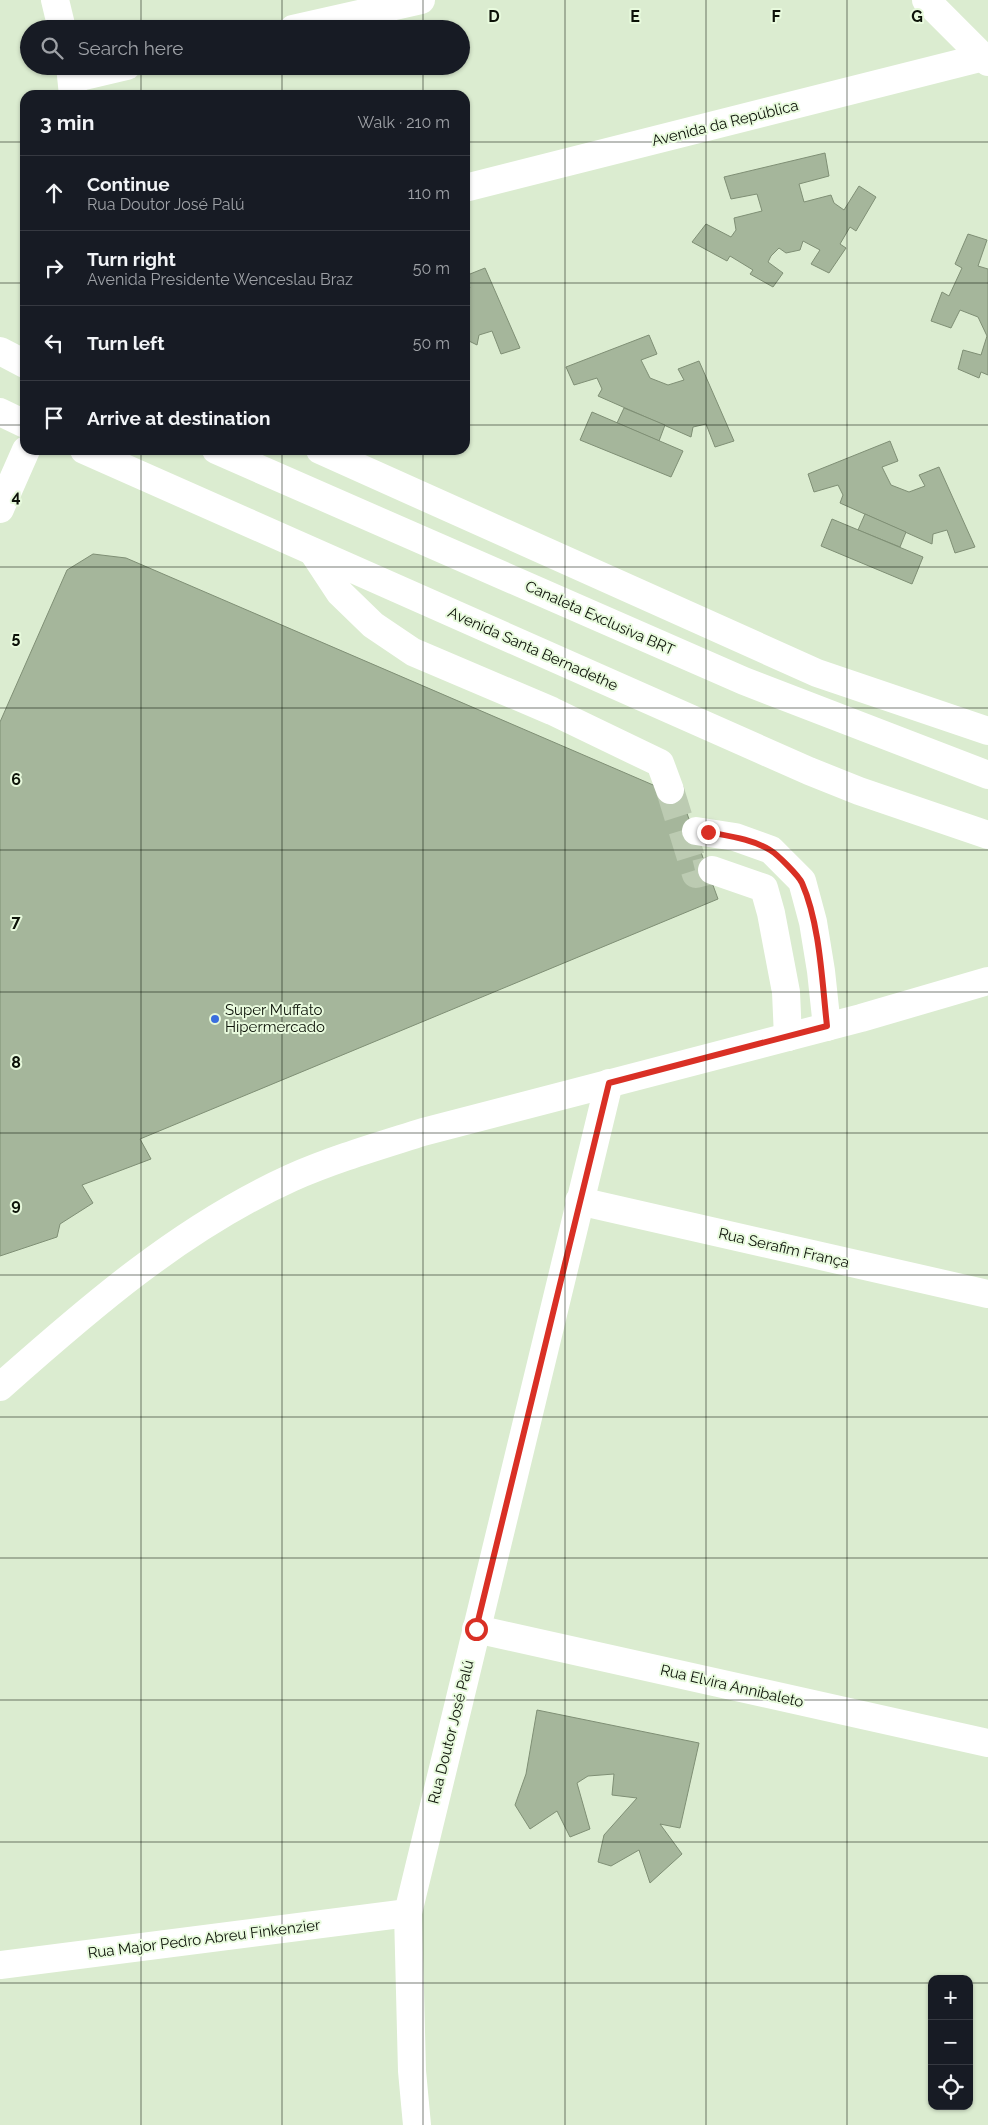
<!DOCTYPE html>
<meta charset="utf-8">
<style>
:root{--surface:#171b24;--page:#20242c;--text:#f1f3f6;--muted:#9ea1a6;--line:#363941}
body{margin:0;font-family:Raleway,sans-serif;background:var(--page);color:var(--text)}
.controls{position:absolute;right:15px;bottom:15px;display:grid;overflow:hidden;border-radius:10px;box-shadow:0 1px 4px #0004}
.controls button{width:45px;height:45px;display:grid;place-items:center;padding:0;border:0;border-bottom:1px solid var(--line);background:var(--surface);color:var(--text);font:25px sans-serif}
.stop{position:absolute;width:15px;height:15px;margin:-11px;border:4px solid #d93025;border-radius:50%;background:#fff}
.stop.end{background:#d93025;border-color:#fff;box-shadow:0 1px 5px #0008}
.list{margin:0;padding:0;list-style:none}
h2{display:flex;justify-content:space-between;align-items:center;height:65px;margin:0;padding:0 20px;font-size:21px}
h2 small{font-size:16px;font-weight:400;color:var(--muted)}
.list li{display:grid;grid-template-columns:32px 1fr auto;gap:15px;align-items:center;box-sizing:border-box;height:75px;padding:0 20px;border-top:1px solid var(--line)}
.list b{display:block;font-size:19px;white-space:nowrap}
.list p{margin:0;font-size:16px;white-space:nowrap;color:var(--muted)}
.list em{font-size:16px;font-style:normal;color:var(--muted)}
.icon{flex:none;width:28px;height:28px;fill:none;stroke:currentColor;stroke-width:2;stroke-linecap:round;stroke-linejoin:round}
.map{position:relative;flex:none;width:988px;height:2125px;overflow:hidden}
.search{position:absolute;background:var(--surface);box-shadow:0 1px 4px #0004;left:20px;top:20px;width:450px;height:55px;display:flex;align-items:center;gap:12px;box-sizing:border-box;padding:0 18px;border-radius:28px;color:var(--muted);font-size:19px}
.panel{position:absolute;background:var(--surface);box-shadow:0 1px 4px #0004;left:20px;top:90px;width:450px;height:365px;border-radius:15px}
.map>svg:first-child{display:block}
</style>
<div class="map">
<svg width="988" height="2125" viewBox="0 0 988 2125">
<rect width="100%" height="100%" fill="#dbecd0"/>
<!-- building -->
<g fill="#a5b69b" stroke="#7f8f75">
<polygon points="825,153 829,176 799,184 804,202 831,195 834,203 844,210 859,186 876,197 856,231 850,227 840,244 846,248 829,273 811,264 820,250 803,241 800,250 786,253 779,248 771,256 768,262 783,273 773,287 750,274 753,270 730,256 727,261 692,242 706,224 731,237 736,230 734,218 762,211 757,194 731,199 724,177"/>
<polygon points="968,234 987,240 978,266 988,269 988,375 981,372 979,378 958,369 963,350 981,355 987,336 978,317 960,310 951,328 931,321 942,292 949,296 962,268 955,264"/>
<polygon points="485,268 520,348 501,354 492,331 479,335 477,345 465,339 465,289 470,288 465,276"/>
<polygon points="649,335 657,354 641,360 650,378 668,385 684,380 678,369 699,361 734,441 715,447 706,424 693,427 691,437 598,396 602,389 597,378 574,385 566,367"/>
<polygon points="624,408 665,425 659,441 617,423"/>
<polygon points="592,412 683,451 671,477 580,440"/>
<polygon points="890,441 898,461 882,467 891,485 909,492 925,486 919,475 939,467 975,547 955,553 947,530 933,534 932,544 840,503 843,495 838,485 814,492 808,474"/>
<polygon points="865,514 906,532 900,547 858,530"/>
<polygon points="832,519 923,557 912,584 821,546"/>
<polygon points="93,554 126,558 681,797 718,899 140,1139 151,1159 82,1185 93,1203 60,1224 57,1237 0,1256 0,722 67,570"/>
<polygon points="537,1710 699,1743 680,1828 660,1824 682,1854 650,1883 639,1850 611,1866 598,1862 604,1835 637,1798 612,1795 614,1774 588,1776 577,1783 590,1829 570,1837 557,1811 530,1829 515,1805 526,1774"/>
</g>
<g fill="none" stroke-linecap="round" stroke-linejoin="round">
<!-- minor-tunnel -->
<polyline stroke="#bccbb2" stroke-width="28" stroke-dasharray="28 14" stroke-linecap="butt" points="670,790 696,874 712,870"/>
<!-- minor -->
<g stroke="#fff" stroke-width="28">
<polyline points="293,29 421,0"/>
<polyline points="72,79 127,66"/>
<polyline points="465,188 984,57"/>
<polyline points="0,351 25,364"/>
<polyline points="216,450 744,681 988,775"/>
<polyline points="313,552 340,593 373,625 413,652 552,711 660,763 670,790"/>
<polyline points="696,831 735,837 771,850 802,881 813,922 821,971 827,1027"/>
<polyline points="712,870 764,888 771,913 786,992 788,1037"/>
<polyline points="579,1201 988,1294"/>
<path d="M0,1387C89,1308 181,1228 291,1178C334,1159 379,1146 423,1132L861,1018L988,981"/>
<polyline points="476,1629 988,1743"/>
<polyline points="0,1965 408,1913"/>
<polyline points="417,2125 412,2071 408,1913 609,1083"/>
</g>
<!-- major -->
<g stroke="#fff" stroke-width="28">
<polyline points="55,0 62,29"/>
<polyline points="926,0 988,62"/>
<polyline points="70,66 73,95"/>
<polyline points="0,412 25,424"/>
<polyline points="84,450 809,771 859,791 988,835"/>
<polyline points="320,450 817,673 988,731"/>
<polyline points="0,509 26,450"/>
</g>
</g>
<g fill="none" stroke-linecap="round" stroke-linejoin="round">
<!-- route -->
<path stroke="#d93025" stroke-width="6" d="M476,1629L609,1083L827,1026C822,982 820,924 802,883C799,876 777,854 770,850C752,839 728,836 708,832"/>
</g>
<!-- grid -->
<path fill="none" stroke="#0c1208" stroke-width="1" stroke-opacity="0.55" d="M141,0V29M282,0V29M423,0V29M565,0V2125M706,0V2125M847,0V2125M141,66V95M282,66V95M423,66V95M0,142H25M465,142H988M0,283H25M465,283H988M0,425H25M465,425H988M141,450V2125M282,450V2125M423,450V2125M0,567H988M0,708H988M0,850H988M0,992H988M0,1133H988M0,1275H988M0,1417H988M0,1558H988M0,1700H988M0,1842H988M0,1983H932M969,1983H988"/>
<!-- markers -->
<circle fill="#3a6ede" stroke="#e8fadd" stroke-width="2" cx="215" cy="1019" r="5"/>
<g text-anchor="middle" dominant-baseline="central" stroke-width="4" stroke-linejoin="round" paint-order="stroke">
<!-- street labels -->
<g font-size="15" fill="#0c1208" stroke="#e8fadd">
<text transform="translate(725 123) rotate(-14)">Avenida da República</text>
<text transform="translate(600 618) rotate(24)">Canaleta Exclusiva BRT</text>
<text transform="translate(533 649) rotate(24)">Avenida Santa Bernadethe</text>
<text transform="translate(784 1248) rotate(13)">Rua Serafim França</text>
<text transform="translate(732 1686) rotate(13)">Rua Elvira Annibaleto</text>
<text transform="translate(451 1732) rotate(-76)">Rua Doutor José Palú</text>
<text transform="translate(204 1939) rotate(-7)">Rua Major Pedro Abreu Finkenzier</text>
</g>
<!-- poi labels -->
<g font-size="15" fill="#0c1208" stroke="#e8fadd" text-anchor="start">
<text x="225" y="1010">Super Muffato<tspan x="225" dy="17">Hipermercado</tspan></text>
</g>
</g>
<g font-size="16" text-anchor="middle" font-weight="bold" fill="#0c1208" stroke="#e8fadd" stroke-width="4" stroke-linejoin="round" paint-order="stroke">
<text x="494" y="22">D</text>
<text x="635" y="22">E</text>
<text x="776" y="22">F</text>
<text x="917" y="22">G</text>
<text x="16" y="502">4</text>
<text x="16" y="643">5</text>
<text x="16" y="785">6</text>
<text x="16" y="927">7</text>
<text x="16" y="1068">8</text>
<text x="16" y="1210">9</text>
</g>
</svg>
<div class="controls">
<button>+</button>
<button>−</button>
<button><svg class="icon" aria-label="locate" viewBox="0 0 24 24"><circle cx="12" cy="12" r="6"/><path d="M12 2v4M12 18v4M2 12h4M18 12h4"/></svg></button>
</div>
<div class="stop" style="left:476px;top:1629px"></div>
<div class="stop end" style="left:708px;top:832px"></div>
<div class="search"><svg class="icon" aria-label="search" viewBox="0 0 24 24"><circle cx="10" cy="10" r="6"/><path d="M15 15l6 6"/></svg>Search here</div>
<section class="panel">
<h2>3 min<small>Walk · 210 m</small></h2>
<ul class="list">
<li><svg class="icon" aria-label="ahead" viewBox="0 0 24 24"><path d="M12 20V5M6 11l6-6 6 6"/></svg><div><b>Continue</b><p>Rua Doutor José Palú</p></div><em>110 m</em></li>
<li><svg class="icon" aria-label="right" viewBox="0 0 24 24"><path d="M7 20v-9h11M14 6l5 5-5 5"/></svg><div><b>Turn right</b><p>Avenida Presidente Wenceslau Braz</p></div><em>50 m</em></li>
<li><svg class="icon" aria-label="left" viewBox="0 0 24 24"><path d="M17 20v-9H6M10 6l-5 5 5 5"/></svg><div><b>Turn left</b></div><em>50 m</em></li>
<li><svg class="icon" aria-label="arrive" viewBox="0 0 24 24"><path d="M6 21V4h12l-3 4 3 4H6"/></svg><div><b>Arrive at destination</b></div></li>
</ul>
</section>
</div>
